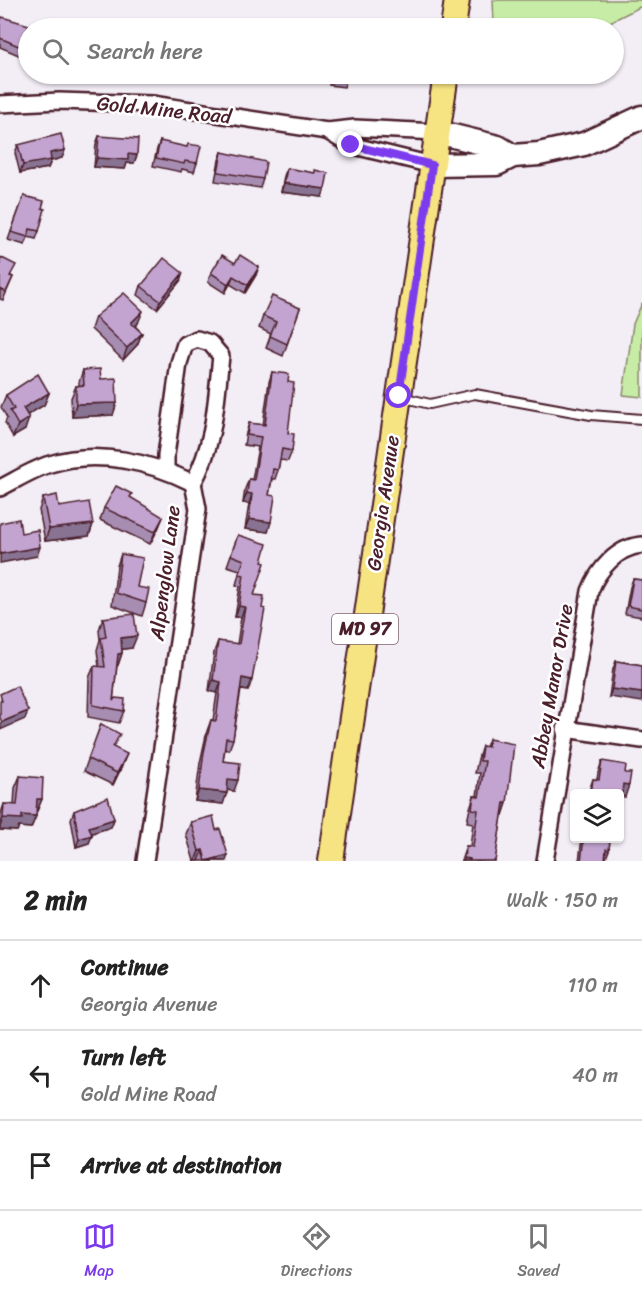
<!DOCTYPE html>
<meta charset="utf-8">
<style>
:root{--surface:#fff;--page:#f6f6f6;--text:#222;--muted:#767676;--line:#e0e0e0;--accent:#7c3aed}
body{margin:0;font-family:Sriracha,sans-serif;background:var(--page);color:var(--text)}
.controls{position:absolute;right:18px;bottom:18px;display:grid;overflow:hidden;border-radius:6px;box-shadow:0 2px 4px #0004}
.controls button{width:54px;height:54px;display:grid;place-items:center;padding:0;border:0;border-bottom:2px solid var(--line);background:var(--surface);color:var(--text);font:30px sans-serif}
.stop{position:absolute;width:18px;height:18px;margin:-14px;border:4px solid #7c3aed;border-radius:50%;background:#fff}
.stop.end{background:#7c3aed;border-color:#fff;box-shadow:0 2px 6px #0008}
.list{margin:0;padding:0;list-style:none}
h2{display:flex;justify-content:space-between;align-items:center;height:78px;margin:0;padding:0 24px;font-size:26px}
h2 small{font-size:20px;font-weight:400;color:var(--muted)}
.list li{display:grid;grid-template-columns:39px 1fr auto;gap:18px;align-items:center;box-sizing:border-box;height:90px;padding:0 24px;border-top:2px solid var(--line)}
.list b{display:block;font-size:22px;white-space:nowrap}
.list p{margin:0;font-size:20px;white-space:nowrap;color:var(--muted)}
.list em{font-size:20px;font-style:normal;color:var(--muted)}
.icon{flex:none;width:33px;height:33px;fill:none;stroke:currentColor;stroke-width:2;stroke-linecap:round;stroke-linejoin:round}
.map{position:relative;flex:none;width:642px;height:861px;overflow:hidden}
.search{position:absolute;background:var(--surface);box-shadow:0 2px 4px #0004;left:18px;right:18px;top:18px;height:66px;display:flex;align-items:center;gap:15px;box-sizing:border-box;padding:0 21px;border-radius:33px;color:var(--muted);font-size:22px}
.sheet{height:348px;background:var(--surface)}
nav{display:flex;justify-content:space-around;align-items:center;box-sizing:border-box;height:84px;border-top:2px solid var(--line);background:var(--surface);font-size:16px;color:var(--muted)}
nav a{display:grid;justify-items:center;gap:3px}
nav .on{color:var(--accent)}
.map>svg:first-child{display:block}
</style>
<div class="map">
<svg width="642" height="861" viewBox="0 0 642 861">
<rect width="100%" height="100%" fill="#f3edf6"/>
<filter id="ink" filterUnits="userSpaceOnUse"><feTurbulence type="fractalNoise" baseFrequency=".0167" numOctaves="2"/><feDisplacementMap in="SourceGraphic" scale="12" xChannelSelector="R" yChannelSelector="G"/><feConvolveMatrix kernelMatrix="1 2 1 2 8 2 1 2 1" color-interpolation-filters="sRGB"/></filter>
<g filter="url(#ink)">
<!-- green -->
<g fill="#c7eca6" stroke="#888668" stroke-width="1.5">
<polygon points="493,0 642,0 642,6 598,28 494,28"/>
<polygon points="642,303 642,397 623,395 633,324"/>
</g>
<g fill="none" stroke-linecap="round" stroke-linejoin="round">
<defs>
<polyline id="lane" points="401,397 430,404 475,394 591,415 642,419"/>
<g id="street">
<polyline points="0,104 59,101 152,104 327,131"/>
<polyline points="432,165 350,145 327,131 355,128 437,132"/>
<path d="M0,488C16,480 33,469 50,464C97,449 151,462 193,483"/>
<polyline points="565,729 642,740"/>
<path d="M145,861L198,509L193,483C215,444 216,401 221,356L210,343L197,339L185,344L179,363L166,455V470"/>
<path d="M545,861L590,591C598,570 617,547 642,545"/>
</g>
<g id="secondary">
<polyline points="437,132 498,147 513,156"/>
<polyline points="432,165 497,164 513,156 539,154 584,144 642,117"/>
</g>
<g id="primary">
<polyline points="453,28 457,0"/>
<polyline points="331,861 446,74"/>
</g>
</defs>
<!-- lane casing -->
<use href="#lane" stroke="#4a1f2b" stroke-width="12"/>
<!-- street casing -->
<use href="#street" stroke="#4a1f2b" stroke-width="20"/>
<!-- secondary casing -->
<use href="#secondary" stroke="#4a1f2b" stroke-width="27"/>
<!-- primary casing -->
<use href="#primary" stroke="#4a1f2b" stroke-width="28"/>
<!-- lane -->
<use href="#lane" stroke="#fff" stroke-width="8"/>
<!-- street -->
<use href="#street" stroke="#fff" stroke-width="15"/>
<!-- secondary -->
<use href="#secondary" stroke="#fff" stroke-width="22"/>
<!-- primary -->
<use href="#primary" stroke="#f6e381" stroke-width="24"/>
</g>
<!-- wall -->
<g fill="#a88db3" stroke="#4a1f2b" stroke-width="1.5">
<polygon points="0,22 28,31 28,59 0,47"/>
<polygon points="253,74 287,74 284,82"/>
<polygon points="304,74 348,74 344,87 329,85 330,81 304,77"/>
<polygon points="99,136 137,155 134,163 127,163 125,169 94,167 96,144"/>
<polygon points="160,141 197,163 194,172 182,169 181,172 153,166 157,149"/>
<polygon points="18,145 65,150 62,158 51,161 48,168 20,173 15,153"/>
<polygon points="222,152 263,179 260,188 215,181 219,160"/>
<polygon points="287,168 322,197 281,192 284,176"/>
<polygon points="24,196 42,208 39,231 36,239 28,237 25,245 8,240"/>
<polygon points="0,257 11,276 13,277 3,300 0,299"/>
<polygon points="211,273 256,275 245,293 230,284 225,293 208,282"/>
<polygon points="180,281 157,309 138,295 141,286"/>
<polygon points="300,308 283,356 266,348 271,334 259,328 263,316"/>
<polygon points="95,317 138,323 135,326 142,333 137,345 123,360 91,329"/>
<polygon points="83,370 101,379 113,415 72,417 71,398 76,386 79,386 79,382"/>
<polygon points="272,372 288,382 288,433 292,451 288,461 280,460 278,470 275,479 272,479 269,495 268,532 245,529 249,504 243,503 245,489 249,479 252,480 258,447 244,445 246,433 249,423 263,425 269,382"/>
<polygon points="49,393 44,405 27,415 25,430 13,437 5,423 7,418 1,407 6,395"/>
<polygon points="43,498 59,507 93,524 89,536 45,541 39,510"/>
<polygon points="104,508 163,517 158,529 150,544 100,520"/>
<polygon points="238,535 262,562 254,595 248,691 241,690 233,739 229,750 225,749 223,761 234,791 227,790 223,804 195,801 200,763 207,731 211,720 213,720 217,693 209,691 214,652 218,641 237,644 241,617 235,617 240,586 236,585 240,570 227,566"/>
<polygon points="121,554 146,603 142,616 112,605 117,566"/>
<polygon points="633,579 642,580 642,617 625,614 630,587"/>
<polygon points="103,618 132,648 122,649 122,653 118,665 117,666 113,701 124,711 119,723 88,717 89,678 94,666 99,667 97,650 100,640 99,630"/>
<polygon points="616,661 642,665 609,697 613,669"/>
<polygon points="101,724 114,748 122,766 113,785 84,771"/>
<polygon points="489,739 507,803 503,815 502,815 495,861 461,861 466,846 470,846 473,823 467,822 470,808 474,796 477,796 480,773 475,773 478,759 482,746 486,747"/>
<polygon points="602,761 625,773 625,797 621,796 620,794 588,794 593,779 597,780 598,773"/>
<polygon points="20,776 42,799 37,811 36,811 36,816 31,828 19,827 17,831 0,830 0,816 4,804 14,805 15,788"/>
<polygon points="74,811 114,819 111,827 92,833 92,835 89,843 76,847 71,819"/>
<polygon points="191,822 226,861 194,861 186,834"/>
<polygon points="582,838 610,838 609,850 605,861 579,861"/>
</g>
<!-- shaded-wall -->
<g fill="#887392" stroke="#4a1f2b" stroke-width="1.5">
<polygon points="65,150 62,158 51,161 48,168 20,173 23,165 50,153"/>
<polygon points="128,154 137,155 134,163 127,163 125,169 94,167 97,158"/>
<polygon points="284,183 325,189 322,197 281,192"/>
<polygon points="259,267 256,275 245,293 248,285"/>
<polygon points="183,273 180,281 157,309 160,301"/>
<polygon points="233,276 230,284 225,293 228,284"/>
<polygon points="143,311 138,323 127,335 131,323"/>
<polygon points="142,333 137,345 123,360 127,348"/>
<polygon points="49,393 44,405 19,420 23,408"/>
<polygon points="117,403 113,415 72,417 76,404"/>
<polygon points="29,418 25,430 13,437 18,425"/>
<polygon points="247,493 252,494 249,504 243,503"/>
<polygon points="163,517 158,529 150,544 155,532"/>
<polygon points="249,519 271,522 268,532 245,529"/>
<polygon points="93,524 89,536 45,541 49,529"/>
<polygon points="40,547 37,556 0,563 0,554"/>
<polygon points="239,606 245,607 241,617 235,617"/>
<polygon points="137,636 132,648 116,650 121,638"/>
<polygon points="122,653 118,665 113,666 118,654"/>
<polygon points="242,678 252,680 248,691 238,689"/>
<polygon points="213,680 221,682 217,693 209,691"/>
<polygon points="612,689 642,693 642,702 609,697"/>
<polygon points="28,711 25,719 0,730 2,722"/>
<polygon points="127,754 122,766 113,785 117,773"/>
<polygon points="228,779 238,780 234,791 225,790"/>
<polygon points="623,784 629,785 625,797 620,796"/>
<polygon points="199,790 227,793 223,804 195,801"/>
<polygon points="37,799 42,799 37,811 33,811"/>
<polygon points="504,803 507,803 503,815 499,815"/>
<polygon points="22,815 36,816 31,828 19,827 17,831 0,830 0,827 3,818"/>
<polygon points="114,819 111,827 86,835 89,827"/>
<polygon points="92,835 89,843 76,847 79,839"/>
<polygon points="203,850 199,861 195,861 199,851"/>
<polygon points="228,855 226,861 207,861"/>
<polygon points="464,858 470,859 469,861 463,861"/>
</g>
<!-- building -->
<g fill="#c3a4d0" stroke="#4a1f2b" stroke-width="1.5">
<polygon points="2,17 29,25 27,31 28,31 28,50 0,38 0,22"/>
<polygon points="188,22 202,24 201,28 187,28"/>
<polygon points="68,24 97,25 97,28 68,28"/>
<polygon points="125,27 145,28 125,28"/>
<polygon points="333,74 348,74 347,79 332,76"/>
<polygon points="61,134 65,150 50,153 51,160 23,165 18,145"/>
<polygon points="99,136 138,139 137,155 128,154 128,160 97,158"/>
<polygon points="160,141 187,147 188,144 201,146 197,163 185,161 184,164 156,158"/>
<polygon points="222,152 266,162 263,179 218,172"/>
<polygon points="287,168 315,173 315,170 328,173 325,189 284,183"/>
<polygon points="24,196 44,201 42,208 45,209 39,231 30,229 28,237 11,232"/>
<polygon points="222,255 235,263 240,255 259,267 248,285 233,276 228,284 211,273"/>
<polygon points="0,257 16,265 10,276 13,277 6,292 0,289"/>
<polygon points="164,258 183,273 160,301 141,286"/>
<polygon points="124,293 143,311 131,323 142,333 127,348 95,317"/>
<polygon points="272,296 300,308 287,344 270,336 276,322 263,316"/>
<polygon points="100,369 101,379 116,378 117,403 76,404 76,386 84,385 83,370"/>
<polygon points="272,372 289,374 288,382 294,383 288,433 294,434 292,451 282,449 278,470 273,469 269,495 275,496 271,522 249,519 252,494 247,493 249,479 254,480 261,437 247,435 249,423 265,425"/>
<polygon points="38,374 49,393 23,408 29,418 18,425 10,411 14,409 6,395"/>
<polygon points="116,486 132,494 130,497 163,517 155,532 104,508"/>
<polygon points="57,495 59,507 89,502 93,524 49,529 43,498"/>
<polygon points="19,519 21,533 38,530 40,547 0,554 0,523"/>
<polygon points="238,535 267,544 262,562 265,563 254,595 264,596 262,608 265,609 252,680 242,678 233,739 226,738 223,761 240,763 238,780 228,779 227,793 199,790 204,752 211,720 216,721 221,682 213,680 218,641 239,644 245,607 239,606 244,575 239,574 244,560 231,555"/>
<polygon points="121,554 143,558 137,587 149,589 146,603 116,593"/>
<polygon points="633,579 642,580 642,609 628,606"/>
<polygon points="134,614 137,636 121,638 122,653 118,654 113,701 115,698 125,699 124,711 93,705 94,666 105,667 101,638 106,637 103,618"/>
<polygon points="616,661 642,665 642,693 612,689"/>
<polygon points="17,686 28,711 2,722 0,718 0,701 2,701 0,694"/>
<polygon points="101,724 120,734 113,747 127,754 117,773 88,759"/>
<polygon points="489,739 514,744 507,803 504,803 495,861 470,861 470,859 464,858 466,846 473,847 478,810 472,809 474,796 479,797 485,761 480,761 482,746 488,747"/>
<polygon points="602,761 626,765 625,773 631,773 629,785 623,784 621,802 620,802 620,794 591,794 593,779 599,780"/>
<polygon points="20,776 43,778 42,799 37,799 36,816 22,815 22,819 3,818 4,804 17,805"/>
<polygon points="108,797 114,819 89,827 92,835 79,839 74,811"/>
<polygon points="213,816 216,830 220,829 228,855 206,861 203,850 199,851 191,822"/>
<polygon points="584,838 610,838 609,850 606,849 605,861 581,861"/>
</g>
</g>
<g fill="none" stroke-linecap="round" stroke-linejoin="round" filter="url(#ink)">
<!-- route -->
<polyline stroke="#7c3aed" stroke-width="8" points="351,145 432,165 399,396"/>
</g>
<g text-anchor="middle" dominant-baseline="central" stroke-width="5" stroke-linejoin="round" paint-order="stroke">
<!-- shield labels -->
<rect fill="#fff" stroke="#80626b" stroke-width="1.5" x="332" y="614" width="66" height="30" rx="4.5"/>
<g font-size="18" font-weight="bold" fill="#4a1f2b">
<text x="365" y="629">MD 97</text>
</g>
<!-- street labels -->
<g font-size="20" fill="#4a1f2b" stroke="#fff">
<text transform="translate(164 110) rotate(6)">Gold Mine Road</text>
<text transform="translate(383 503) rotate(-82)">Georgia Avenue</text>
<text transform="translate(165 573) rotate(-83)">Alpenglow Lane</text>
<text transform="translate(552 686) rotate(-80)">Abbey Manor Drive</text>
</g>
</g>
</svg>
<div class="controls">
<button><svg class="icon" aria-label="layers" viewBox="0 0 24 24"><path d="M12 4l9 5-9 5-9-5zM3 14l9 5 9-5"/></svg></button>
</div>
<div class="stop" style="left:399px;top:396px"></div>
<div class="stop end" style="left:351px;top:145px"></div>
<div class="search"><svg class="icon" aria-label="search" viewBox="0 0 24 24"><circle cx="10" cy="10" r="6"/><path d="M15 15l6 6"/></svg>Search here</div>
</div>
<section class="sheet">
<h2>2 min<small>Walk · 150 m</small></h2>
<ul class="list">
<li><svg class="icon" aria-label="ahead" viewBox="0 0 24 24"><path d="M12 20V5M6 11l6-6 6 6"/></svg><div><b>Continue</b><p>Georgia Avenue</p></div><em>110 m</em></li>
<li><svg class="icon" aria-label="left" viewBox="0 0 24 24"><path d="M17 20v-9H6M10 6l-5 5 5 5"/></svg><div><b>Turn left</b><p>Gold Mine Road</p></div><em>40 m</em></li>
<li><svg class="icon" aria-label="arrive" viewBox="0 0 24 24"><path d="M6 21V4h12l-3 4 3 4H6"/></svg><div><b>Arrive at destination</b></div></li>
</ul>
</section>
<nav>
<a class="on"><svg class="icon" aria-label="map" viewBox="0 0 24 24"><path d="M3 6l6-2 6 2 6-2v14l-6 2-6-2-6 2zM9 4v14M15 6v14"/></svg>Map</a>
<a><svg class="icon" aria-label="directions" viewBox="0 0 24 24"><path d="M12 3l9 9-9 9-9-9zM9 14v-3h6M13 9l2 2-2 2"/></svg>Directions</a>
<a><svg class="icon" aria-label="saved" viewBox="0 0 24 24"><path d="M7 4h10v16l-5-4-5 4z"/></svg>Saved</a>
</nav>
